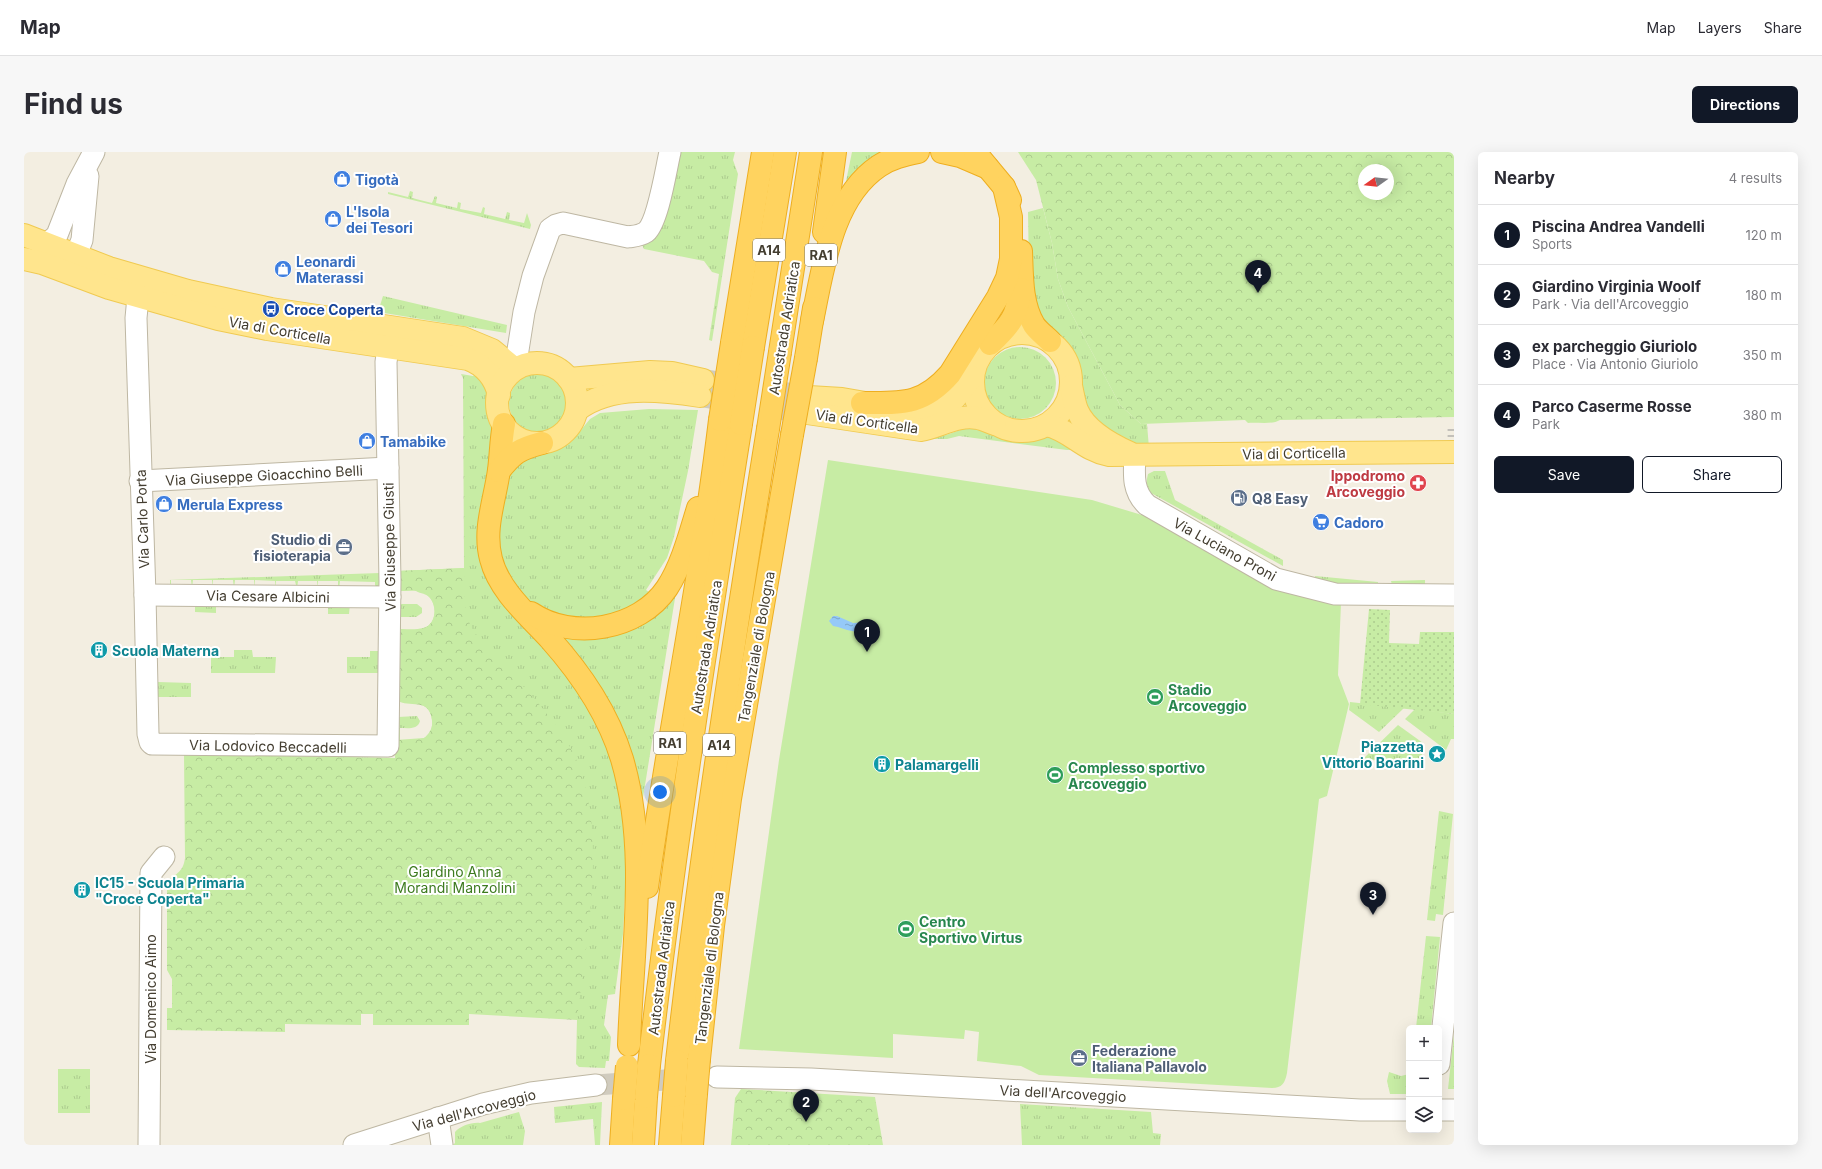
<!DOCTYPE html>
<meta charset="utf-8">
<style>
:root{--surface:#fff;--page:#f7f7f7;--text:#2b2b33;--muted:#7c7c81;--line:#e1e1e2;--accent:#111827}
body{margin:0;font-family:Inter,sans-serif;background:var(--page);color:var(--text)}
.controls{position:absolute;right:12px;bottom:12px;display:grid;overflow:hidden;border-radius:6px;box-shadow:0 4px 16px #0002}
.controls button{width:36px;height:36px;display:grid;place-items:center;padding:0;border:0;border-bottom:1px solid var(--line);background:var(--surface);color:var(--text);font:20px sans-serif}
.compass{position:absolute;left:1334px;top:12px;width:36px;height:36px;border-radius:50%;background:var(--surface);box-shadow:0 4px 16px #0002;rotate:255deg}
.you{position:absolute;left:636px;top:640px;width:14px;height:14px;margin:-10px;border:3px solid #fff;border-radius:50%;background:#1a73e8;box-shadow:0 0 0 6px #1a73e833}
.badge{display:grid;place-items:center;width:26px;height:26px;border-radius:50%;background:var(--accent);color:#fff;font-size:13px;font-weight:700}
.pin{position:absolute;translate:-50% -33px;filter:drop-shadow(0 1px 2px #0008)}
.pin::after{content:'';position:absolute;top:21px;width:14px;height:12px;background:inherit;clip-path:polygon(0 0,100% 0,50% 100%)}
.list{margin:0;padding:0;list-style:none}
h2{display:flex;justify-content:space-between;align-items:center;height:52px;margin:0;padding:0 16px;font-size:17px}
h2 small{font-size:13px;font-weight:400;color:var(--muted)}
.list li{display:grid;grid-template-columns:26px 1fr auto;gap:12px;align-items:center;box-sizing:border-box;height:60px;padding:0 16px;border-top:1px solid var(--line)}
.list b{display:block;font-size:15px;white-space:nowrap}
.list p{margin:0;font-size:13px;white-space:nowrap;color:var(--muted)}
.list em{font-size:13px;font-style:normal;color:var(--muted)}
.actions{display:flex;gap:8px;padding:12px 16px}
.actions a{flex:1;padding:9px 0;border:1px solid var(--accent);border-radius:6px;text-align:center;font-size:14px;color:var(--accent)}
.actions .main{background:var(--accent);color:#fff}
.icon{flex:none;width:22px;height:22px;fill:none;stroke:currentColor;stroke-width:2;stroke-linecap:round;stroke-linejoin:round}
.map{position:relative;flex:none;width:1430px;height:993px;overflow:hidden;border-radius:6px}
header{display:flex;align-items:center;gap:24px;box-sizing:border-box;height:56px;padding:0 20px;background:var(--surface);border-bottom:1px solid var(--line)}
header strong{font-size:19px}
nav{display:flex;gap:22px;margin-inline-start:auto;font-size:14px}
.intro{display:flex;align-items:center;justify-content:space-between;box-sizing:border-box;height:96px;padding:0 24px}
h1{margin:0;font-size:28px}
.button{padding:10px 18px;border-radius:6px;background:var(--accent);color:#fff;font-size:14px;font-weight:700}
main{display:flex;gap:24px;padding:0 24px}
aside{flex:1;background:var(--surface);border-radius:6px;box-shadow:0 4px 16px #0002}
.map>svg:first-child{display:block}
</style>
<header>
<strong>Map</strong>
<nav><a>Map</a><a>Layers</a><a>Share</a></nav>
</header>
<div class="intro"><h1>Find us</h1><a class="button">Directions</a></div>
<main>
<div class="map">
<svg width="1430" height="993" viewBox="0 0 1430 993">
<defs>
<pattern id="grass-tufts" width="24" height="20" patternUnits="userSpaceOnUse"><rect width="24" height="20" fill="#c7eca4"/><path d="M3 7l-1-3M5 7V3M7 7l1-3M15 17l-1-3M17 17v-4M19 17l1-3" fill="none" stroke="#accb8e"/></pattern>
<pattern id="park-crowns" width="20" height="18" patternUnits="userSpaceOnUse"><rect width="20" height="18" fill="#c7eca4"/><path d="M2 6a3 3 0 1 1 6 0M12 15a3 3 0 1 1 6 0" fill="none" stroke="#accb8e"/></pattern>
<pattern id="garden-dots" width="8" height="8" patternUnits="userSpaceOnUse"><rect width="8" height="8" fill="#c7eca4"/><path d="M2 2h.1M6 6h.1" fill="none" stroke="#accb8e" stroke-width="1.8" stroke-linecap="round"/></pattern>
<pattern id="water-ripples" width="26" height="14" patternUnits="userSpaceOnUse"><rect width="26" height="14" fill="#95c9f8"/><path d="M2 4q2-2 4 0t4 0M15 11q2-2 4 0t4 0" fill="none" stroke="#7ba5c9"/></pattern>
</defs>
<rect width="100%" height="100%" fill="#f3eee1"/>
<!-- grass -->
<g fill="url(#grass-tufts)">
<polygon points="654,0 711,0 709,8 714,22 688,189 685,188 695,122 688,120 680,109 620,97 617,90"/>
<polygon points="828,0 875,0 820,39"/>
<polygon points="386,39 389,40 388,46 408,51 411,44 413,45 412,51 433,56 434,50 437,51 436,57 457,61 459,55 461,56 460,62 481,67 483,60 486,61 485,68 500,71 503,61 507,73 506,77 364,42 364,40 384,45"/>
<polygon points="1019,56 1028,91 1034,127 1044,155 1096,253 1117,272 1123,272 1125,296 1106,293 1082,277 1059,253 1052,220 1045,202 1035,188 1014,169 1005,124 1004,60"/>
<polygon points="359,144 483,173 482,181 354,160"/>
<circle cx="996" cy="231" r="36"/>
<path d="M452,221L462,236L463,258L470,277L456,373L537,511L583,588L601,664L602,724L599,782L591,842L584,843L580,873L587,885L585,909H582L581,916L555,915L552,912L553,868L185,603L371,606L372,568L374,565L393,564L396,569C394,578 383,576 376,576V588C383,588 393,589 400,586C412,579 410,560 400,554C393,550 383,551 375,550V452H393L398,456V461L392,465H377V477C384,477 392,478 399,476C412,473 414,455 406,446C402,441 397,442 392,439C387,437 377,423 373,419L440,416L439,226L437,222L449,224Z"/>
<circle cx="514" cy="251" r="29"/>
<polygon points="625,257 674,258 664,319 650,385 643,406 622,438 625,440 609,455 589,464 545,467 509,452 493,437 478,409 473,388 481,340 486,322 500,302 536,295 547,290 566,267 576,261"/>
<path d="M948,275L983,286L996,288L1023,283L1030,285L1049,298H1043L935,284L923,287H906C920,285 933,278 948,275Z"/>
<path d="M1130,319H1141L1151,348L1259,408V414L1127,341C1122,334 1122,330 1124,322Z"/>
<polygon points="356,421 360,434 351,439 351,430 316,429 315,438 314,437 314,429 294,429 294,437 293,429 274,429 273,437 271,429 252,429 251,437 251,429 231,428 231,437 230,428 211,428 210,437 209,428 189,428 189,437 188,428 169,428 168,436 167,428 147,428 147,433 146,433 146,428 144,428"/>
<polygon points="1291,424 1354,430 1354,433 1292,431"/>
<polygon points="1401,428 1401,432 1368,433 1367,429"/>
<polygon points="652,440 622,627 617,657 530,478 541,480"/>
<polygon points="171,450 192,451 192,461 171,460"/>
<polygon points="304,452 326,452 325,462 304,462"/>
<polygon points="210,498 228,498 229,505 252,505 251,521 187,521 187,505 210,505"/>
<polygon points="346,499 356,499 355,521 323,521 323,505 346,505"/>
<polygon points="134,530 167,531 167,545 134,545"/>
<polygon points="1326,550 1380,556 1355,580 1325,558"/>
<polygon points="1391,557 1430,562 1430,587 1427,587 1422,598 1381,567"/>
<polygon points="1374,573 1399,591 1397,613 1339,607"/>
<polygon points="1415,659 1429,662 1419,763 1412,762 1411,769 1403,768"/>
<polygon points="1402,784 1416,785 1407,876 1392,876"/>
<polygon points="1430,882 1430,937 1424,937"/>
<rect x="34" y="917" width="32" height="44"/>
<polygon points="1365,920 1377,924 1385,922 1385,942 1366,942 1363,929"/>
<polygon points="578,950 576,993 571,993 569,967 531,971 530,955"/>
<polygon points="996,952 1127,960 1129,981 1137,982 1136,993 998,993"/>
<path d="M495,960L501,979L499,993H429L431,991V980C436,974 448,970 456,971Z"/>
</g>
<!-- park -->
<g fill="url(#park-crowns)" fill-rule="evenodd">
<path d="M994,0H1430V265L1256,268C1248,273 1233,270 1224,271L1221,268L1117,272L1096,253L1044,155L1034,127L1028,91L1012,28ZM1340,18H1364V42H1340Z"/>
<path d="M441,416C441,436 438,460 449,478C455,487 464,495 471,503C498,534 534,568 551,605C585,677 562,790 553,868L445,862V873H349V862H337V873L261,872V880L143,878V856H148V827L143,818V729C153,721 159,720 161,706L160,603L371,606L372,588L400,586C405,582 409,576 408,569C407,544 383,557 374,548L373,477C381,478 393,479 401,476C415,469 413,445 398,440C392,438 383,439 376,439L373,419Z"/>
<polygon points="717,937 851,945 859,993 707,993 711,946"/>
</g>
<!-- garden -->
<polygon fill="url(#garden-dots)" points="1345,457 1366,458 1365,491 1395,492 1396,480 1430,480 1430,562 1336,552"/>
<!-- pitch -->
<path fill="#c7eca4" d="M804,308L1068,348L1118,363L1121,358L1317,451L1314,523L1325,552L1303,644L1295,647L1263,921C1261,931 1258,936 1248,936L1015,923L997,914L953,909L955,880L941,878L940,887L869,882V906L715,897L755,608Z"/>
<!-- water -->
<path fill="url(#water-ripples)" d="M809,464H813L829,471L847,470L853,477L845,482C838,479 835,481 828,479C821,478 816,475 809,474L805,469Z"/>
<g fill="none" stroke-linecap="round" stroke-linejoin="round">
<!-- minor-tunnel -->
<polyline stroke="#d0cbbe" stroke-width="21" stroke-dasharray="21 10" stroke-linecap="butt" points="572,933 669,926"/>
<!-- major-tunnel -->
<g stroke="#d0cbbe" stroke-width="22" stroke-dasharray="22 11" stroke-linecap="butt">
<polyline points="679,228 785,245"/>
<polyline points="676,244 783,261"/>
</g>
<defs>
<g id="minor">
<polyline points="24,91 33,83 53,32 70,0"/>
<polyline points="52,103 58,88 64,24"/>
<polyline points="114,145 112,166 121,443 124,582 126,590 128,592 364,594 366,429 362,210 364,196"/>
<path d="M491,217L500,160L509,124L526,77L532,73L539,71L604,85C610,84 616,84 622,80C634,70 642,17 646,0"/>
<path d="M1111,303C1110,322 1108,339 1123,353L1252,427L1311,442L1430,443"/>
<polyline points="116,329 364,316"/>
<polyline points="121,443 366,445"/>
<polyline points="1415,912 1430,771"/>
<polyline points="693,925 787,927 1336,958 1385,958"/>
<polyline points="1415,958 1430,958"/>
<polyline points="414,966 418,993"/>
<polyline points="125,993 127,721 140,705"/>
<polyline points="330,993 459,952 507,941 572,933"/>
</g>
<g id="major">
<polyline points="0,83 85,116 164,139 247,157 439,186 468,198 491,217"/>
<path d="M0,107L18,111L85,136L194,167L243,177L444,207C460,213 471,226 475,243"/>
<circle cx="998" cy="230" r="49"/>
<circle cx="513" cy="251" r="40"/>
<polyline points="545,227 626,220 648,221 679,228"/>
<path d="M1047,234C1049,242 1050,251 1053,258C1062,279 1086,292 1106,301"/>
<polyline points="785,245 818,247 899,261 922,253 931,246 948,225"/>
<path d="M553,258C587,232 636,238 676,244"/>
<path d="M783,261L897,278C914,275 935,262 953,266C959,267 965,270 971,272"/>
<path d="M1023,273C1046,278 1059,298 1085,303L1430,300"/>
</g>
<g id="highway">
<polyline points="918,0 936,4 964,16"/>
<polyline points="951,0 980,35 986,48"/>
<polyline points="800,80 811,0"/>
<path d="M997,99C998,123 997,152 1010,173C1014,179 1021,184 1026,189"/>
<path d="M788,169C799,118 807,46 855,14C867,6 880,3 894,0"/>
<polyline points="708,191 739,0"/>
<path d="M966,192C987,172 992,166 997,137"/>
<polyline points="729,195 761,0"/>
<polyline points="756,200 787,0"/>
<polyline points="782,206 790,156"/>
<path d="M838,251C877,251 898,254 926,222L974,145L983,126L987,107V65L980,35"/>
<path d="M480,272C477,287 477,303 475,318C471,348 459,377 467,407C475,439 505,464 526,487C558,523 584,561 598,607C625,699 608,799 605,893"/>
<path d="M475,319C489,301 495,297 518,291"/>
<path d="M507,461C548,489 615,478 643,436C658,413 666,382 674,356"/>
<path d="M623,735C645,579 677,425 696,268"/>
<polyline points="675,907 689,774 706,647 768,283"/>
<path d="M653,909C677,698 710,488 744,277"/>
<path d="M625,913C650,698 683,485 717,272"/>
<polyline points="597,993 600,947"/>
<polyline points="619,993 622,945"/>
<polyline points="646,993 650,944"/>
<polyline points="668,993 672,942"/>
</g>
</defs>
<!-- minor casing -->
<use href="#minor" stroke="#beb7a3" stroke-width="23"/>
<!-- major casing -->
<use href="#major" stroke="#f0ca51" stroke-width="24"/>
<!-- highway casing -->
<use href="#highway" stroke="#eeae20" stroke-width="24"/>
<!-- minor -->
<use href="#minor" stroke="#fff" stroke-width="21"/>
<!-- major -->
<use href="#major" stroke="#ffe58d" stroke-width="22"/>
<!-- highway -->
<use href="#highway" stroke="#ffd35f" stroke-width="22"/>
<!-- tram -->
<g stroke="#939393" stroke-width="1">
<polyline points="1424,278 1430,278"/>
<polyline points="1424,284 1430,284"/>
</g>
<defs>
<g id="highway-bridge">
<polyline points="696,268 708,191"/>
<polyline points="717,272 729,195"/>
<polyline points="744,277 756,200"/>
<polyline points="768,283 782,206"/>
<polyline points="672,942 675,907"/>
<polyline points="650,944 653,909"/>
<polyline points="622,945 625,913"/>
<polyline points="600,947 603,914"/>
</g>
</defs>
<!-- highway-bridge casing -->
<use href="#highway-bridge" stroke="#eeae20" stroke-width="24" stroke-linecap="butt"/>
<!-- highway-bridge -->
<use href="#highway-bridge" stroke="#ffd35f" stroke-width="22"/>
</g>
<!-- icons -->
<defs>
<symbol id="shop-disc" viewBox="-11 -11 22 22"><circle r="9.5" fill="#3f7fe0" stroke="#fff"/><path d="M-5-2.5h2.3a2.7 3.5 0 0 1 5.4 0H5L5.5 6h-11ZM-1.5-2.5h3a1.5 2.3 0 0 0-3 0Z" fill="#fff"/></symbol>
<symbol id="bus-disc" viewBox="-11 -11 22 22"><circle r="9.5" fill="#1a4fb4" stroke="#fff"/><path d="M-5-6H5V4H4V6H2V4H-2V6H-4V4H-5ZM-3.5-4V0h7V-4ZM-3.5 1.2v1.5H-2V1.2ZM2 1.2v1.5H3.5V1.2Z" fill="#fff"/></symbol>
<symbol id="pharmacy-disc" viewBox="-11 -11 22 22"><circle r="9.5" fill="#e0444e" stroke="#fff"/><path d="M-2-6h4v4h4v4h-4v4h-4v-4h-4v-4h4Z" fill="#fff"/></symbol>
<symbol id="fuel-disc" viewBox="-11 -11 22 22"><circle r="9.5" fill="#5c6f8a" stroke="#fff"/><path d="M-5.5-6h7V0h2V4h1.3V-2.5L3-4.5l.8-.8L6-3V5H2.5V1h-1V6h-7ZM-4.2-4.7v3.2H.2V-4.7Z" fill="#fff"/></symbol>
<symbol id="supermarket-disc" viewBox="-11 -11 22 22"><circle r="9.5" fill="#3f7fe0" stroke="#fff"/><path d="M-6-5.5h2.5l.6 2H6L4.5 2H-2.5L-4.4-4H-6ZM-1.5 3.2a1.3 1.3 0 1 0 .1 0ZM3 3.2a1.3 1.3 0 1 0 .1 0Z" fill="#fff"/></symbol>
<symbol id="office-disc" viewBox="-11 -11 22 22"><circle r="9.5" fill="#5c6f8a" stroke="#fff"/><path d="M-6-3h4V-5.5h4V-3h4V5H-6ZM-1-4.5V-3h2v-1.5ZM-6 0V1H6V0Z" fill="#fff"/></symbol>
<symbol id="building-disc" viewBox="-11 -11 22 22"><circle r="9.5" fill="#0f9aa8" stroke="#fff"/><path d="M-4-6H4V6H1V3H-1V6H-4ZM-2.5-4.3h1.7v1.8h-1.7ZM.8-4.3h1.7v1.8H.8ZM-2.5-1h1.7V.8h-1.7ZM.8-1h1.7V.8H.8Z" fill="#fff"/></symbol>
<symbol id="stadium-disc" viewBox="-11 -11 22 22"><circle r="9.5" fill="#2e9e5b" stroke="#fff"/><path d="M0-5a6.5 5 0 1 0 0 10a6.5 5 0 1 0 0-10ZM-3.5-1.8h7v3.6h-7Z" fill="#fff"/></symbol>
<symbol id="sight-disc" viewBox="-11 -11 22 22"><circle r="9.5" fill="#0f9aa8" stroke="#fff"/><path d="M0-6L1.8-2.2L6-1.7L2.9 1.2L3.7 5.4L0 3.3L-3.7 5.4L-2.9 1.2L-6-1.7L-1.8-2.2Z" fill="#fff"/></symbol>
</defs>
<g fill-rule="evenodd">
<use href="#shop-disc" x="308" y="17" width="20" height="20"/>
<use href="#shop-disc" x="299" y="57" width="20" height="20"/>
<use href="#shop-disc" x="249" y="107" width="20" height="20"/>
<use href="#bus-disc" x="237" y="147" width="20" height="20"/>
<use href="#shop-disc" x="333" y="279" width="20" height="20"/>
<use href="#pharmacy-disc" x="1384" y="321" width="20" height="20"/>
<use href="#fuel-disc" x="1205" y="336" width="20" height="20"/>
<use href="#shop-disc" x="130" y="342" width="20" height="20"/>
<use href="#supermarket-disc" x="1287" y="360" width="20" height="20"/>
<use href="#office-disc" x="310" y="385" width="20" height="20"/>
<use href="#building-disc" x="65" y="488" width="20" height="20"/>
<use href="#stadium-disc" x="1121" y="535" width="20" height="20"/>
<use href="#sight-disc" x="1403" y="592" width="20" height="20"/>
<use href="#building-disc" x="848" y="602" width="20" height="20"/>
<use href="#stadium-disc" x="1021" y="613" width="20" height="20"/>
<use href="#building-disc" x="48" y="728" width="20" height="20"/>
<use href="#stadium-disc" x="872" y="767" width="20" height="20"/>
<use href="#office-disc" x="1045" y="896" width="20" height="20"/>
</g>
<g text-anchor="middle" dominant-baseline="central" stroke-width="4" stroke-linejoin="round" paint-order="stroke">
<!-- shield labels -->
<g fill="#fff" stroke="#7c786f" stroke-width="1">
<rect x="729" y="87" width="32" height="22" rx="3"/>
<rect x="781" y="92" width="32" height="22" rx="3"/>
<rect x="630" y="580" width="32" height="22" rx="3"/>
<rect x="679" y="582" width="32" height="22" rx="3"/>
</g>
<g font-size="13" font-weight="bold" fill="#443e31">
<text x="745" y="98">A14</text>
<text x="797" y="103">RA1</text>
<text x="646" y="591">RA1</text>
<text x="695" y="593">A14</text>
</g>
<!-- shop labels -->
<g font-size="14" font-weight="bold" fill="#366cbe" stroke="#fff" text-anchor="start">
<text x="331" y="27">Tigotà</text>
<text x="322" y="59">L'Isola<tspan x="322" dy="16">dei Tesori</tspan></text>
<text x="272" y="109">Leonardi<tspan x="272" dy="16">Materassi</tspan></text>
<text x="356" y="289">Tamabike</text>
<text x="153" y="352">Merula Express</text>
<text x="1310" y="370">Cadoro</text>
</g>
<!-- transit labels -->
<g font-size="14" font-weight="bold" fill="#164399" stroke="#fff" text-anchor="start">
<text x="260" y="157">Croce Coperta</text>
</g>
<!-- street labels -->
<g font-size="14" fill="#443e31" stroke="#fff">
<text transform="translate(760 176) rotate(-81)">Autostrada Adriatica</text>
<text transform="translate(256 178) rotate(10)">Via di Corticella</text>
<text transform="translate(843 269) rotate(8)">Via di Corticella</text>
<text transform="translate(1270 301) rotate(-1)">Via di Corticella</text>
<text transform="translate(240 323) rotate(-3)">Via Giuseppe Gioacchino Belli</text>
<text transform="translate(118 367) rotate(-92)">Via Carlo Porta</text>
<text transform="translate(365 395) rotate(-91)">Via Giuseppe Giusti</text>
<text transform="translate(1201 397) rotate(29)">Via Luciano Proni</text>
<text transform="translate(244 444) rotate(1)">Via Cesare Albicini</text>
<text transform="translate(682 495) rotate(-81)">Autostrada Adriatica</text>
<text transform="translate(732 495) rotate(-80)">Tangenziale di Bologna</text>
<text transform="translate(244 594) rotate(1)">Via Lodovico Beccadelli</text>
<text transform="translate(637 816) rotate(-83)">Autostrada Adriatica</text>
<text transform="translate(685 816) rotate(-83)">Tangenziale di Bologna</text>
<text transform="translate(126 847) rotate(-90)">Via Domenico Aimo</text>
<text transform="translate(1039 941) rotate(3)">Via dell'Arcoveggio</text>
<text transform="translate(450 958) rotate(-15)">Via dell'Arcoveggio</text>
</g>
<!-- health labels -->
<g font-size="14" font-weight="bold" fill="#be3a42" stroke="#fff" text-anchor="end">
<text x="1381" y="323">Ippodromo<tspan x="1381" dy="16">Arcoveggio</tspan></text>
</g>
<!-- service labels -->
<g font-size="14" font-weight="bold" fill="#4e5e75" stroke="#fff" text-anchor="start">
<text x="1228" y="346">Q8 Easy</text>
<text x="307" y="387" text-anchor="end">Studio di<tspan x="307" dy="16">fisioterapia</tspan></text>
<text x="1068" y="898">Federazione<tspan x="1068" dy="16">Italiana Pallavolo</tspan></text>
</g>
<!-- culture labels -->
<g font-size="14" font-weight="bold" fill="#0d838f" stroke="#fff" text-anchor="start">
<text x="88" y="498">Scuola Materna</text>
<text x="1400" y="594" text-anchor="end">Piazzetta<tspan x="1400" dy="16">Vittorio Boarini</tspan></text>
<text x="871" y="612">Palamargelli</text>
<text x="71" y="730">IC15 - Scuola Primaria<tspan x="71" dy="16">"Croce Coperta"</tspan></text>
</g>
<!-- leisure labels -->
<g font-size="14" font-weight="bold" fill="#27864d" stroke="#fff" text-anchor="start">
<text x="1144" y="537">Stadio<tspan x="1144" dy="16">Arcoveggio</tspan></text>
<text x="1044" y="615">Complesso sportivo<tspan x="1044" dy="16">Arcoveggio</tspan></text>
<text x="895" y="769">Centro<tspan x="895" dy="16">Sportivo Virtus</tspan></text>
</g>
<!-- park labels -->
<g font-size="14" fill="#3d7b1f" stroke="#fff">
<text x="431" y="719">Giardino Anna<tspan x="431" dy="16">Morandi Manzolini</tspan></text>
</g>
</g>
</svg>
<div class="controls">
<button>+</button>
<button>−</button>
<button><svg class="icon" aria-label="layers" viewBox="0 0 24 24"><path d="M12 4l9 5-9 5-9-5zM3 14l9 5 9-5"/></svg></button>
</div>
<svg class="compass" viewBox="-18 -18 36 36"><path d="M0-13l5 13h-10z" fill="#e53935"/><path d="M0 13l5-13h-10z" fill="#7c7c81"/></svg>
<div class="you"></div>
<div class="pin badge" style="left:843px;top:500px">1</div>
<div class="pin badge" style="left:782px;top:970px">2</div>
<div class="pin badge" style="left:1349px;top:763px">3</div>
<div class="pin badge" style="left:1234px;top:141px">4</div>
</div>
<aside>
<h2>Nearby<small>4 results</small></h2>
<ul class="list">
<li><span class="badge">1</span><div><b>Piscina Andrea Vandelli</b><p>Sports</p></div><em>120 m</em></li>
<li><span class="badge">2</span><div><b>Giardino Virginia Woolf</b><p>Park · Via dell'Arcoveggio</p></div><em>180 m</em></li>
<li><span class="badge">3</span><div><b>ex parcheggio Giuriolo</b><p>Place · Via Antonio Giuriolo</p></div><em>350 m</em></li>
<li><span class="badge">4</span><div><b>Parco Caserme Rosse</b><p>Park</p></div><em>380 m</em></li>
</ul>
<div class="actions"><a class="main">Save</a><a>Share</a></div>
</aside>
</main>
